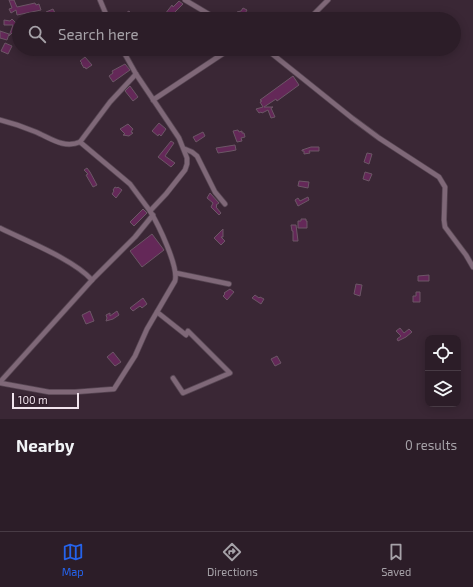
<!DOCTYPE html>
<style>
:root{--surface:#2c1d28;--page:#382a34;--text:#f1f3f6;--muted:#a6a2a8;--line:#483b45;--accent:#2563eb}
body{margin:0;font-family:"Exo 2",sans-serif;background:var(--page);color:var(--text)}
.controls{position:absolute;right:12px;bottom:12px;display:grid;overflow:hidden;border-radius:8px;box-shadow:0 2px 10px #0003}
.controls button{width:36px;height:36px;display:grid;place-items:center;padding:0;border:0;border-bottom:1px solid var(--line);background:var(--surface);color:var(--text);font:20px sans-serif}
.scale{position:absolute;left:12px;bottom:10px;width:67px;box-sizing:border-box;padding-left:4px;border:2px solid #f1e4ed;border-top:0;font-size:11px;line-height:14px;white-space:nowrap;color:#f1e4ed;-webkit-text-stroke:3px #301d2b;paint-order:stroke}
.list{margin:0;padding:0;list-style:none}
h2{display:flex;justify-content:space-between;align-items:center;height:52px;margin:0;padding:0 16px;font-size:17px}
h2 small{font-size:13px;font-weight:400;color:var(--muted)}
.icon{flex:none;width:22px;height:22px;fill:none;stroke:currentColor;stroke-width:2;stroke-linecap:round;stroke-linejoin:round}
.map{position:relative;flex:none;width:473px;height:419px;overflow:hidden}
.search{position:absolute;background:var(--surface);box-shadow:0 2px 10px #0003;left:12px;right:12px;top:12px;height:44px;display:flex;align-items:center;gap:10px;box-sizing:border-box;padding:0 14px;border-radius:22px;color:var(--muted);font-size:15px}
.sheet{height:112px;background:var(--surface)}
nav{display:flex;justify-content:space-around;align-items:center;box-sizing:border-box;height:56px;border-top:1px solid var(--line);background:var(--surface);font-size:11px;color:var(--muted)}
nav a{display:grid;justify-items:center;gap:2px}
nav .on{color:var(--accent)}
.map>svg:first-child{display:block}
</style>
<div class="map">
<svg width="473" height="419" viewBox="0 0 473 419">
<rect width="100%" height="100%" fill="#3a2735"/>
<!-- building -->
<g fill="#642858" stroke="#6c5666">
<polygon points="9,0 14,0 17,7 35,3 36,5 39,4 41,10 17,15 16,10 11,13 9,9 12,8"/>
<polygon points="179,1 183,4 172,15 177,19 171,19 165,14 172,5 173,7"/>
<polygon points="243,8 247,10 242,19 236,19 237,16 235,15 237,12 241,11"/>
<polygon points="53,9 58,19 49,19 46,12"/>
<polygon points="129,11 132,15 125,19 117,19"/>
<polygon points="12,19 19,26 9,36 13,25 4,25 4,20 10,21"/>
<polygon points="0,31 9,34 7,40 0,38"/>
<polygon points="5,43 12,46 8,54 1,51"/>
<polygon points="85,57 92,65 86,69 85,67 84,68 81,63 82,63 80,61"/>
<polygon points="125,64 130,70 113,82 109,76 113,73 112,71"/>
<polygon points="293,76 299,85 277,101 276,99 264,107 273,107 271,108 275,117 271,118 268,110 262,113 261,112 259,113 256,109 263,107 260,102 262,101 260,100"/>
<polygon points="130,86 138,97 133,101 125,91"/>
<polygon points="159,123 166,129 161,136 159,134 158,136 152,131"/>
<polygon points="128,124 133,129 131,132 133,133 129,136 123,135 125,134 120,129"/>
<polygon points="238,130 239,132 242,131 242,133 244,133 245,137 241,138 242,141 237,142 233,131"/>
<polygon points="203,132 205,136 196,142 193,137"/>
<polygon points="171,141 174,143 165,156 175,163 171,167 158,157"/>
<polygon points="235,145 236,150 231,151 218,153 216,148"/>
<polygon points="311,147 319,147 319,151 309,151 310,153 304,154 304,151 302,151 302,150"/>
<polygon points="367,153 372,154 369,164 364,162"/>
<polygon points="87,168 90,172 97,185 93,187 86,175 88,174 84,170"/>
<polygon points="365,172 372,174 369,181 363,179"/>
<polygon points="299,181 309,182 308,188 298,186"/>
<polygon points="115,187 117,188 118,187 122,190 116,198 112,194 114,191 113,190"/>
<polygon points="210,193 219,203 216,205 217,206 216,207 221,213 219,215 211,207 213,203 207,198"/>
<polygon points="308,197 309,200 298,206 295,200 298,198 300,201"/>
<polygon points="143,209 147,213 134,226 130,222"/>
<polygon points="301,219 306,219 306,221 307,221 307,228 298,228 298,221 301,221"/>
<polygon points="291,225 296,225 298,241 293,241 293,231 292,231"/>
<polygon points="223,229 223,237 221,237 225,241 221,245 214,238"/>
<polygon points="152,234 164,250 142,267 130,251"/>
<polygon points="429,275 429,281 418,281 418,276"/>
<polygon points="356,284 362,285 360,296 354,294"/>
<polygon points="230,289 234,292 227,300 223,296 225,294 224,293"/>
<polygon points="416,292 420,292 420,302 413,302 413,296 416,296"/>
<polygon points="255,295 259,298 260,297 264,299 261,304 252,298"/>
<polygon points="143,298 147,304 142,308 140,306 133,311 130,308"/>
<polygon points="90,311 94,321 86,324 82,315"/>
<polygon points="117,311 119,315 113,319 106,321 107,318 106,315 110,313 110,316"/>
<polygon points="400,328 404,333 409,329 412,332 406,337 398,341 397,339 401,336 396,331"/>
<polygon points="113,352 121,362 115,366 107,357"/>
<polygon points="277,356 281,363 275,366 271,359"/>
</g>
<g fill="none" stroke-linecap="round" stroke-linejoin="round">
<defs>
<g id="street">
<polyline points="100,0 108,19"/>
<polyline points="185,0 217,19"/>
<polyline points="309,19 328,0"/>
<polyline points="266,49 352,118 379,138 439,177 445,187 444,220 445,227 466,255 473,267"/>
<polyline points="274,54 279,49"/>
<polyline points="153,100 230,49"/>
<path d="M0,120C12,123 24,127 36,132C50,138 64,149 80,142L130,184L150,211"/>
<polyline points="80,142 110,102 136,74"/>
<polyline points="185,149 192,152 197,156 215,192 225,204"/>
<path d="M0,228C26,241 73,259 92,280L135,237L153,215"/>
<polyline points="176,273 229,284"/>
<polyline points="157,312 186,335 188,331 230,373 183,393 173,378"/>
<polyline points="0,382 92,280"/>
<path d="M0,383L49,392H75L114,389L135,356L147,329L175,281C179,267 158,224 150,211L166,194L185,170L187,164V158L179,138L136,74L122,49"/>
</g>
</defs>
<!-- street casing -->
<use href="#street" stroke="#574653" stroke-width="6"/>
<!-- street -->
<use href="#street" stroke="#7f6878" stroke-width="4.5"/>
</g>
</svg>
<div class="controls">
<button><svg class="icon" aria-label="locate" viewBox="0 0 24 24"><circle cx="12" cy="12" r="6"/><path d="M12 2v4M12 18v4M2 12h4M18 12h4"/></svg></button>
<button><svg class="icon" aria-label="layers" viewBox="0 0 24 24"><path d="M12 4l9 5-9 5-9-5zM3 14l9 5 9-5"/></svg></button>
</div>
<div class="scale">100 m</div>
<div class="search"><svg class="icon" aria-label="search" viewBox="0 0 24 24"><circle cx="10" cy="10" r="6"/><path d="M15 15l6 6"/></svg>Search here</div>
</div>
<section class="sheet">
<h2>Nearby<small>0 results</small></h2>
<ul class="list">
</ul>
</section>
<nav>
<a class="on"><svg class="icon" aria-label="map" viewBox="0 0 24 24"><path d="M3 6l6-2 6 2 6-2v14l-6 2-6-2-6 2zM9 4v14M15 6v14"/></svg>Map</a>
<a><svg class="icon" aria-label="directions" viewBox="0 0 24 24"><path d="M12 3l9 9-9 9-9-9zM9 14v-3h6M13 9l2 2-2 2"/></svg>Directions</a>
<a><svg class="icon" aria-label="saved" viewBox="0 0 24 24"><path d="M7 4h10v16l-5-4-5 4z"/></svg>Saved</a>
</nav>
